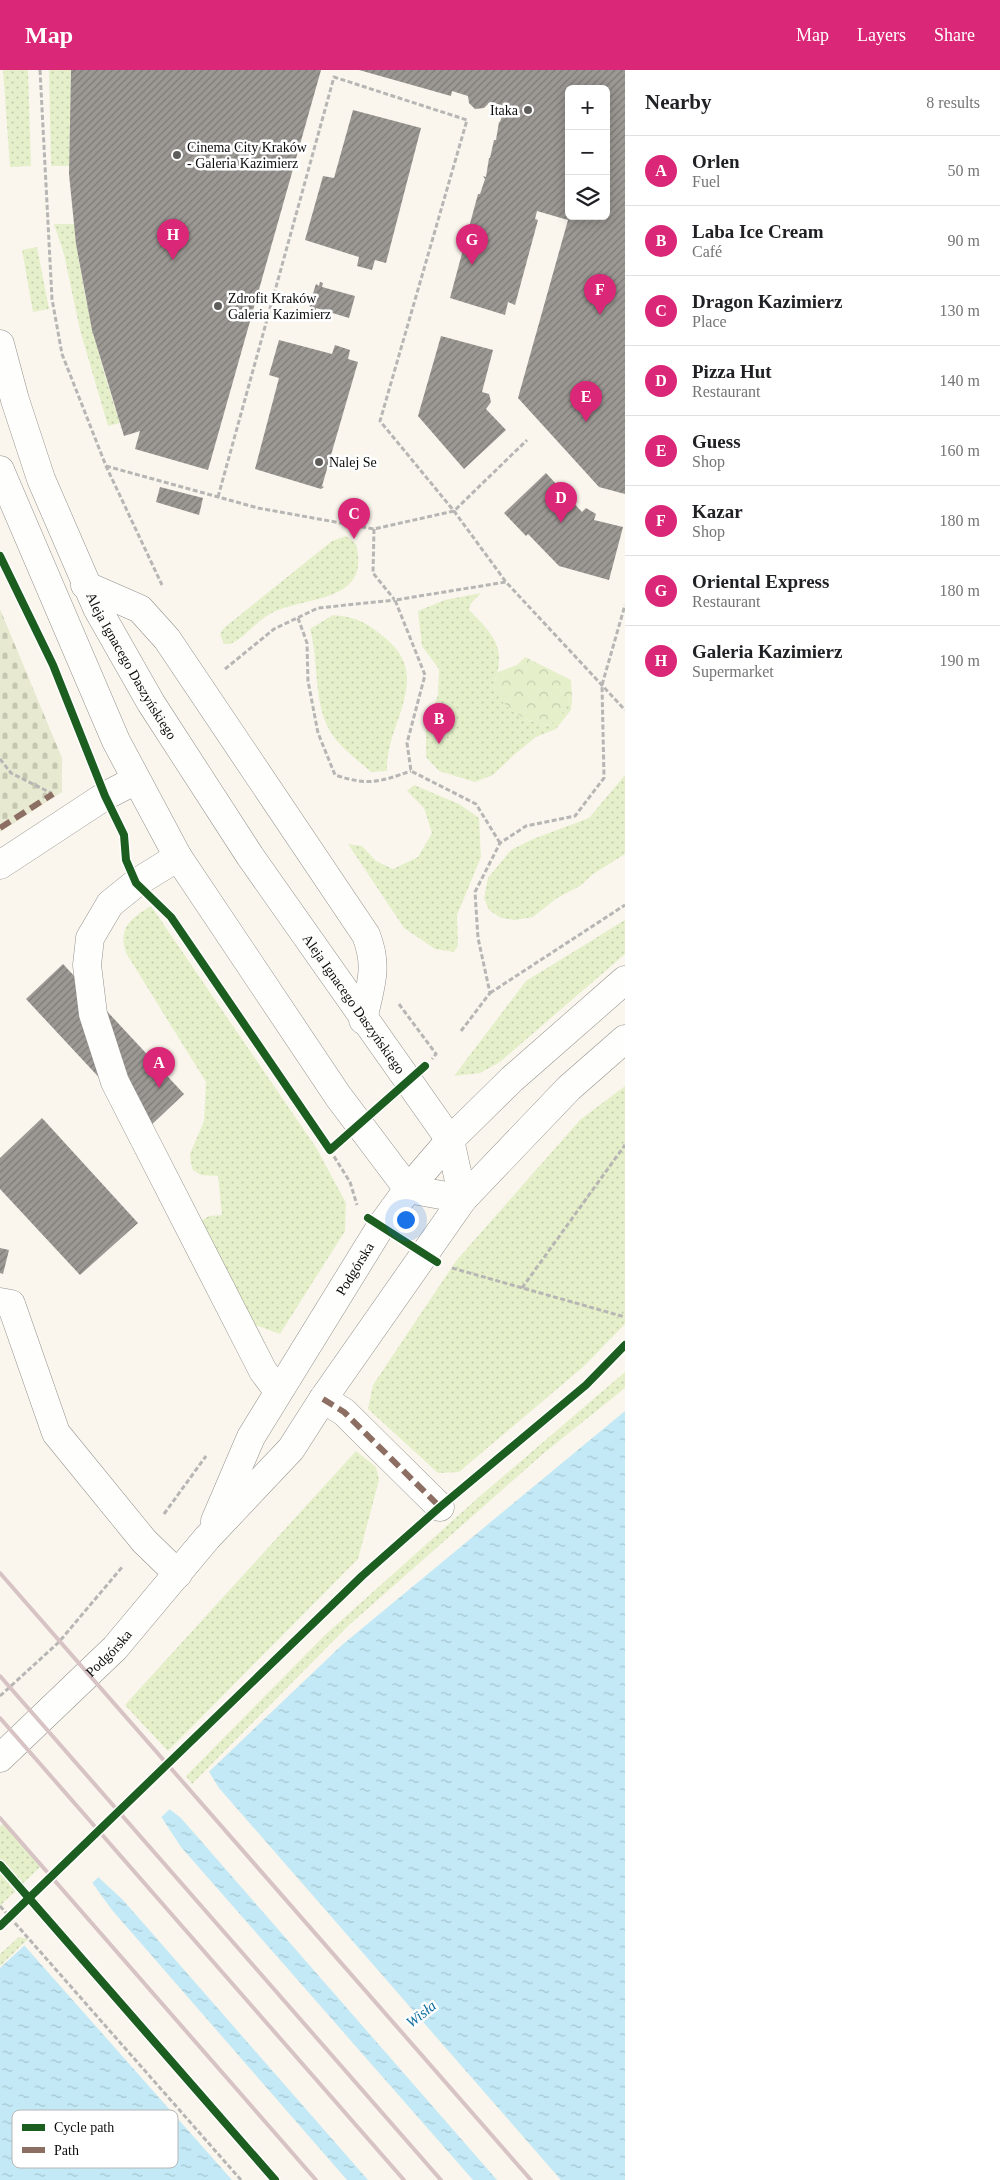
<!DOCTYPE html>
<meta charset="utf-8">
<style>
:root{--surface:#fff;--page:#f6f6f6;--text:#202124;--muted:#757577;--line:#e0e0e0;--accent:#db2777}
body{margin:0;font-family:"Times New Roman",serif;background:var(--page);color:var(--text)}
.controls{position:absolute;right:15px;top:15px;display:grid;overflow:hidden;border-radius:8px;box-shadow:0 2px 12px #0003}
.controls button{width:45px;height:45px;display:grid;place-items:center;padding:0;border:0;border-bottom:1px solid var(--line);background:var(--surface);color:var(--text);font:25px sans-serif}
.you{position:absolute;left:405px;top:1149px;width:18px;height:18px;margin:-12px;border:4px solid #fff;border-radius:50%;background:#1a73e8;box-shadow:0 0 0 8px #1a73e833}
.badge{display:grid;place-items:center;width:32px;height:32px;border-radius:50%;background:var(--accent);color:#fff;font-size:16px;font-weight:700}
.pin{position:absolute;translate:-50% -41px;filter:drop-shadow(0 1px 2px #0008)}
.pin::after{content:'';position:absolute;top:26px;width:18px;height:15px;background:inherit;clip-path:polygon(0 0,100% 0,50% 100%)}
.list{margin:0;padding:0;list-style:none}
h2{display:flex;justify-content:space-between;align-items:center;height:65px;margin:0;padding:0 20px;font-size:21px}
h2 small{font-size:16px;font-weight:400;color:var(--muted)}
.list li{display:grid;grid-template-columns:32px 1fr auto;gap:15px;align-items:center;box-sizing:border-box;height:70px;padding:0 20px;border-top:1px solid var(--line)}
.list b{display:block;font-size:19px;white-space:nowrap}
.list p{margin:0;font-size:16px;white-space:nowrap;color:var(--muted)}
.list em{font-size:16px;font-style:normal;color:var(--muted)}
.icon{flex:none;width:28px;height:28px;fill:none;stroke:currentColor;stroke-width:2;stroke-linecap:round;stroke-linejoin:round}
.map{position:relative;flex:none;width:625px;height:2110px;overflow:hidden}
header{display:flex;align-items:center;gap:30px;box-sizing:border-box;height:70px;padding:0 25px;background:var(--accent);color:#fff}
header strong{font-size:24px}
nav{display:flex;gap:28px;margin-inline-start:auto;font-size:18px}
main{display:flex}
aside{flex:1;background:var(--surface)}
.map>svg:first-child{display:block}
</style>
<header>
<strong>Map</strong>
<nav><a>Map</a><a>Layers</a><a>Share</a></nav>
</header>
<main>
<div class="map">
<svg width="625" height="2110" viewBox="0 0 625 2110">
<defs>
<pattern id="grass-dots" width="8" height="8" patternUnits="userSpaceOnUse" patternTransform="scale(1.25)"><rect width="8" height="8" fill="#e5f0cb"/><path d="M2 2h.1M6 6h.1" fill="none" stroke="#c3ccad" stroke-width="1.8" stroke-linecap="round"/></pattern>
<pattern id="cemetery-stones" width="16" height="16" patternUnits="userSpaceOnUse" patternTransform="scale(1.25)"><rect width="16" height="16" fill="#e7ead0"/><path d="M2 7V4a2 2 0 0 1 4 0v3zM10 15v-3a2 2 0 0 1 4 0v3z" fill="#c5c7b1"/></pattern>
<pattern id="park-crowns" width="20" height="18" patternUnits="userSpaceOnUse" patternTransform="scale(1.25)"><rect width="20" height="18" fill="#e5f0cb"/><path d="M2 6a3 3 0 1 1 6 0M12 15a3 3 0 1 1 6 0" fill="none" stroke="#c3ccad"/></pattern>
<pattern id="water-ripples" width="26" height="14" patternUnits="userSpaceOnUse" patternTransform="scale(1.25)"><rect width="26" height="14" fill="#c2e9f5"/><path d="M2 4q2-2 4 0t4 0M15 11q2-2 4 0t4 0" fill="none" stroke="#a5c6d1"/></pattern>
<pattern id="building-hatch" width="6" height="6" patternUnits="userSpaceOnUse" patternTransform="scale(1.25)"><rect width="6" height="6" fill="#9c9894"/><path d="M-1 1l2-2M0 6l6-6M5 7l2-2" fill="none" stroke="#7d7a77"/></pattern>
</defs>
<rect width="100%" height="100%" fill="#faf6ed"/>
<!-- grass -->
<g fill="url(#grass-dots)">
<polygon points="3,0 28,0 31,96 10,97"/>
<polygon points="49,0 71,0 69,96 51,96"/>
<path d="M54,154H74C82,222 98,288 120,353L108,356L80,260L64,184Z"/>
<polygon points="37,177 49,239 33,242 22,180"/>
<path d="M346,466L356,474C372,535 303,525 270,544C255,552 245,568 230,574H224L220,564L224,558L332,471Z"/>
<path d="M481,523L471,533L469,540C494,565 508,579 493,615C504,640 522,651 549,655L560,646L572,627L571,640L556,659L536,667L516,683L493,705L475,712L439,701L426,687V657L438,625L439,599L422,576L418,541L445,530Z"/>
<path d="M333,545C356,547 366,552 384,567C435,607 385,653 387,701L371,702C358,690 339,677 330,661C313,632 319,591 310,559Z"/>
<polygon points="625,705 625,784 593,804 580,816 557,828 533,847 515,850 501,848 489,840 484,828 488,808 511,780 533,769 589,748"/>
<polygon points="414,715 459,734 479,748 481,787 457,845 458,875 454,882 435,879 404,858 348,774 362,776 376,791 393,799 418,787 432,763 424,738 407,721"/>
<path d="M151,836L317,1079L346,1133L345,1161L280,1264L247,1252L201,1151L209,1146L222,1145L218,1106L201,1105L193,1100L191,1094L190,1084L204,1051L206,1012L126,883C118,858 130,849 151,836Z"/>
<polygon points="625,850 625,884 500,992 480,1003 454,1006 526,911"/>
<polygon points="625,1016 625,1254 583,1297 459,1402 438,1403 368,1339 373,1315 456,1191 580,1050"/>
<polygon points="625,1302 625,1318 544,1383 348,1556 192,1714 186,1706 325,1565 479,1427"/>
<polygon points="356,1381 376,1397 379,1410 358,1489 168,1681 125,1635"/>
<polygon points="3,1753 41,1796 0,1836 0,1757"/>
<polygon points="19,1867 28,1869 0,1896 0,1884"/>
</g>
<!-- cemetery -->
<polygon fill="url(#cemetery-stones)" points="0,539 62,688 62,722 0,762"/>
<!-- park -->
<path fill="url(#park-crowns)" d="M525,587L571,610L572,627L560,647L550,655C522,651 504,640 493,615L498,602L517,595Z"/>
<!-- water -->
<polygon fill="url(#water-ripples)" points="625,1341 625,2110 0,2110 0,1898 88,1817 342,1575"/>
<!-- pier -->
<g fill="#faf6ed">
<polygon points="208,1700 219,1718 561,2110 497,2110 181,1748 168,1738"/>
<polygon points="160,1745 181,1777 473,2110 368,2110 123,1830 97,1806"/>
<polygon points="91,1811 112,1840 347,2110 232,2110 23,1874"/>
</g>
<!-- building -->
<g fill="url(#building-hatch)" fill-rule="evenodd">
<polygon points="71,0 321,0 208,400 135,379 140,361 124,366 120,353 92,260 76,174 69,104"/>
<path d="M359,0H625V424L599,417L518,328L568,150L537,141L535,149L538,150L515,235L508,232L505,245L450,228L478,124H480L485,109L483,106L486,107L489,88H490L494,70H496L499,52H500L505,36L490,32L484,38L475,39L469,33L468,26L452,21L451,26ZM569,19H606V146H569Z"/>
<polygon points="353,40 421,58 386,193 375,190 372,200 357,196 359,187 305,170 323,106 334,108"/>
<polygon points="320,212 323,213 322,217 355,226 349,248 316,238 315,242 312,242 313,238 309,236 316,214 319,216"/>
<polygon points="441,266 493,280 482,322 489,324 491,332 486,339 506,360 464,399 418,346"/>
<polygon points="279,270 332,284 335,275 350,280 348,289 358,292 322,416 324,417 321,419 255,399 279,308 269,305"/>
<polygon points="546,403 582,442 586,438 596,444 594,450 623,457 609,510 559,496 528,464 526,466 504,443"/>
<polygon points="160,417 203,428 199,445 156,432"/>
<polygon points="63,894 184,1024 147,1059 26,929"/>
<polygon points="42,1048 138,1153 80,1205 0,1119 0,1088"/>
<polygon points="0,1178 9,1180 3,1204 0,1203"/>
</g>
<g fill="none" stroke-linecap="round" stroke-linejoin="round">
<defs>
<g id="minor">
<path id="s1" d="M0,274L15,330L41,409L97,538L151,633L250,786L450,1070L463,1129"/>
<polyline points="0,400 116,671 178,787 338,1026 408,1119 463,1129"/>
<path d="M85,515L140,539L167,569L366,865C379,898 370,916 363,950"/>
<polyline points="178,787 136,813 110,834 90,868 87,895 93,944 115,1012 263,1301 278,1321"/>
<polyline points="0,795 105,726 136,710"/>
<polyline points="0,1232 11,1234 56,1363 144,1471 178,1504"/>
<polyline points="323,1329 344,1342 440,1437"/>
<path id="s2" d="M215,1451L251,1367L381,1156L408,1119L450,1070L512,1009L625,910"/>
<path id="s3" d="M0,1688L115,1578L207,1468L291,1379L323,1329L463,1129L569,1018L625,969"/>
</g>
</defs>
<!-- minor casing -->
<use href="#minor" stroke="#93918d" stroke-width="29"/>
<!-- path -->
<g stroke="#b7b6b5" stroke-width="3" stroke-dasharray="5 2.5" stroke-linecap="butt">
<polyline points="40,0 52,229 62,284 106,396 162,515"/>
<polyline points="106,396 258,438 374,459 454,441 527,370"/>
<polyline points="218,427 334,7 467,50 380,351 454,441 506,512"/>
<polyline points="374,459 373,503 394,529"/>
<path d="M298,548L307,573L308,611L318,663L335,705C369,716 379,712 411,701"/>
<polyline points="225,599 274,559 318,538 395,530"/>
<polyline points="0,689 11,703 51,723"/>
<polyline points="500,773 476,734 411,701 407,673 425,605 395,530 506,512 625,640"/>
<polyline points="490,923 625,835"/>
<polyline points="399,934 436,984 432,989"/>
<polyline points="461,961 490,923 478,868 475,822 500,773 526,756 575,746 604,708 602,615 625,535"/>
<polyline points="330,1080 350,1112 357,1135"/>
<polyline points="452,1198 625,1247"/>
<polyline points="522,1218 625,1075"/>
<polyline points="164,1444 206,1386"/>
<polyline points="0,1626 59,1572 123,1496"/>
<polyline points="0,1836 241,2110"/>
</g>
<!-- minor -->
<use href="#minor" stroke="#fefefc" stroke-width="28"/>
<!-- rail -->
<g stroke="#d7c2c4" stroke-width="4">
<polyline points="0,1503 531,2110"/>
<polyline points="0,1606 441,2110"/>
<polyline points="0,1648 404,2110"/>
<polyline points="0,1748 316,2110"/>
</g>
<!-- quiet -->
<g stroke="#8d6e63" stroke-width="6" stroke-dasharray="12 6" stroke-linecap="butt">
<polyline points="0,758 53,724"/>
<polyline points="323,1329 344,1342 440,1437"/>
</g>
<defs>
<g id="cycleway">
<polyline points="0,486 53,595 105,726 124,765 126,790 136,813 171,847 330,1080 425,996"/>
<polyline points="368,1148 437,1192"/>
<polyline points="0,1795 275,2110"/>
<polyline points="0,1856 362,1506 440,1437 586,1315 625,1275"/>
</g>
</defs>
<!-- cycleway casing -->
<use href="#cycleway" stroke="#fff" stroke-width="11"/>
<!-- cycleway -->
<use href="#cycleway" stroke="#1b5e20" stroke-width="8"/>
</g>
<!-- markers -->
<g fill="#5f5d5a" stroke="#fff" stroke-width="2">
<circle cx="528" cy="40" r="5"/>
<circle cx="177" cy="85" r="5"/>
<circle cx="218" cy="236" r="5"/>
<circle cx="319" cy="392" r="5"/>
</g>
<g text-anchor="middle" dominant-baseline="central" stroke-width="5" stroke-linejoin="round" paint-order="stroke">
<!-- poi labels -->
<g font-size="14" fill="#0b0b0b" stroke="#fff" text-anchor="start">
<text x="518" y="40" text-anchor="end">Itaka</text>
<text x="187" y="77">Cinema City Kraków<tspan x="187" dy="16">- Galeria Kazimierz</tspan></text>
<text x="228" y="228">Zdrofit Kraków<tspan x="228" dy="16">Galeria Kazimierz</tspan></text>
<text x="329" y="392">Nalej Se</text>
</g>
<!-- street labels -->
<g font-size="14" fill="#0b0b0b" stroke="#fff">
<text stroke="none"><textPath href="#s1" startOffset="349">Aleja Ignacego Daszyńskiego</textPath></text>
<text stroke="none"><textPath href="#s1" startOffset="754">Aleja Ignacego Daszyńskiego</textPath></text>
<text stroke="none"><textPath href="#s2" startOffset="289">Podgórska</textPath></text>
<text stroke="none"><textPath href="#s3" startOffset="151">Podgórska</textPath></text>
</g>
<!-- water labels -->
<g font-size="15" font-style="italic" fill="#0f6fa1" stroke="#fff">
<text transform="translate(421 1944) rotate(-38)">Wisła</text>
</g>
</g>
<!-- legend -->
<rect x="12" y="2040" width="166" height="58" rx="8" fill="#fff" stroke="#b6b6b6" stroke-width="1"/>
<rect x="22" y="2054" width="23" height="7" fill="#1b5e20"/>
<rect x="22" y="2077" width="23" height="6" fill="#8d6e63"/>
<g font-size="14" fill="#0b0b0b">
<text x="54" y="2062">Cycle path</text>
<text x="54" y="2085">Path</text>
</g>
</svg>
<div class="controls">
<button>+</button>
<button>−</button>
<button><svg class="icon" aria-label="layers" viewBox="0 0 24 24"><path d="M12 4l9 5-9 5-9-5zM3 14l9 5 9-5"/></svg></button>
</div>
<div class="you"></div>
<div class="pin badge" style="left:159px;top:1018px">A</div>
<div class="pin badge" style="left:439px;top:674px">B</div>
<div class="pin badge" style="left:354px;top:469px">C</div>
<div class="pin badge" style="left:561px;top:453px">D</div>
<div class="pin badge" style="left:586px;top:352px">E</div>
<div class="pin badge" style="left:600px;top:245px">F</div>
<div class="pin badge" style="left:472px;top:195px">G</div>
<div class="pin badge" style="left:173px;top:190px">H</div>
</div>
<aside>
<h2>Nearby<small>8 results</small></h2>
<ul class="list">
<li><span class="badge">A</span><div><b>Orlen</b><p>Fuel</p></div><em>50 m</em></li>
<li><span class="badge">B</span><div><b>Laba Ice Cream</b><p>Café</p></div><em>90 m</em></li>
<li><span class="badge">C</span><div><b>Dragon Kazimierz</b><p>Place</p></div><em>130 m</em></li>
<li><span class="badge">D</span><div><b>Pizza Hut</b><p>Restaurant</p></div><em>140 m</em></li>
<li><span class="badge">E</span><div><b>Guess</b><p>Shop</p></div><em>160 m</em></li>
<li><span class="badge">F</span><div><b>Kazar</b><p>Shop</p></div><em>180 m</em></li>
<li><span class="badge">G</span><div><b>Oriental Express</b><p>Restaurant</p></div><em>180 m</em></li>
<li><span class="badge">H</span><div><b>Galeria Kazimierz</b><p>Supermarket</p></div><em>190 m</em></li>
</ul>
</aside>
</main>
